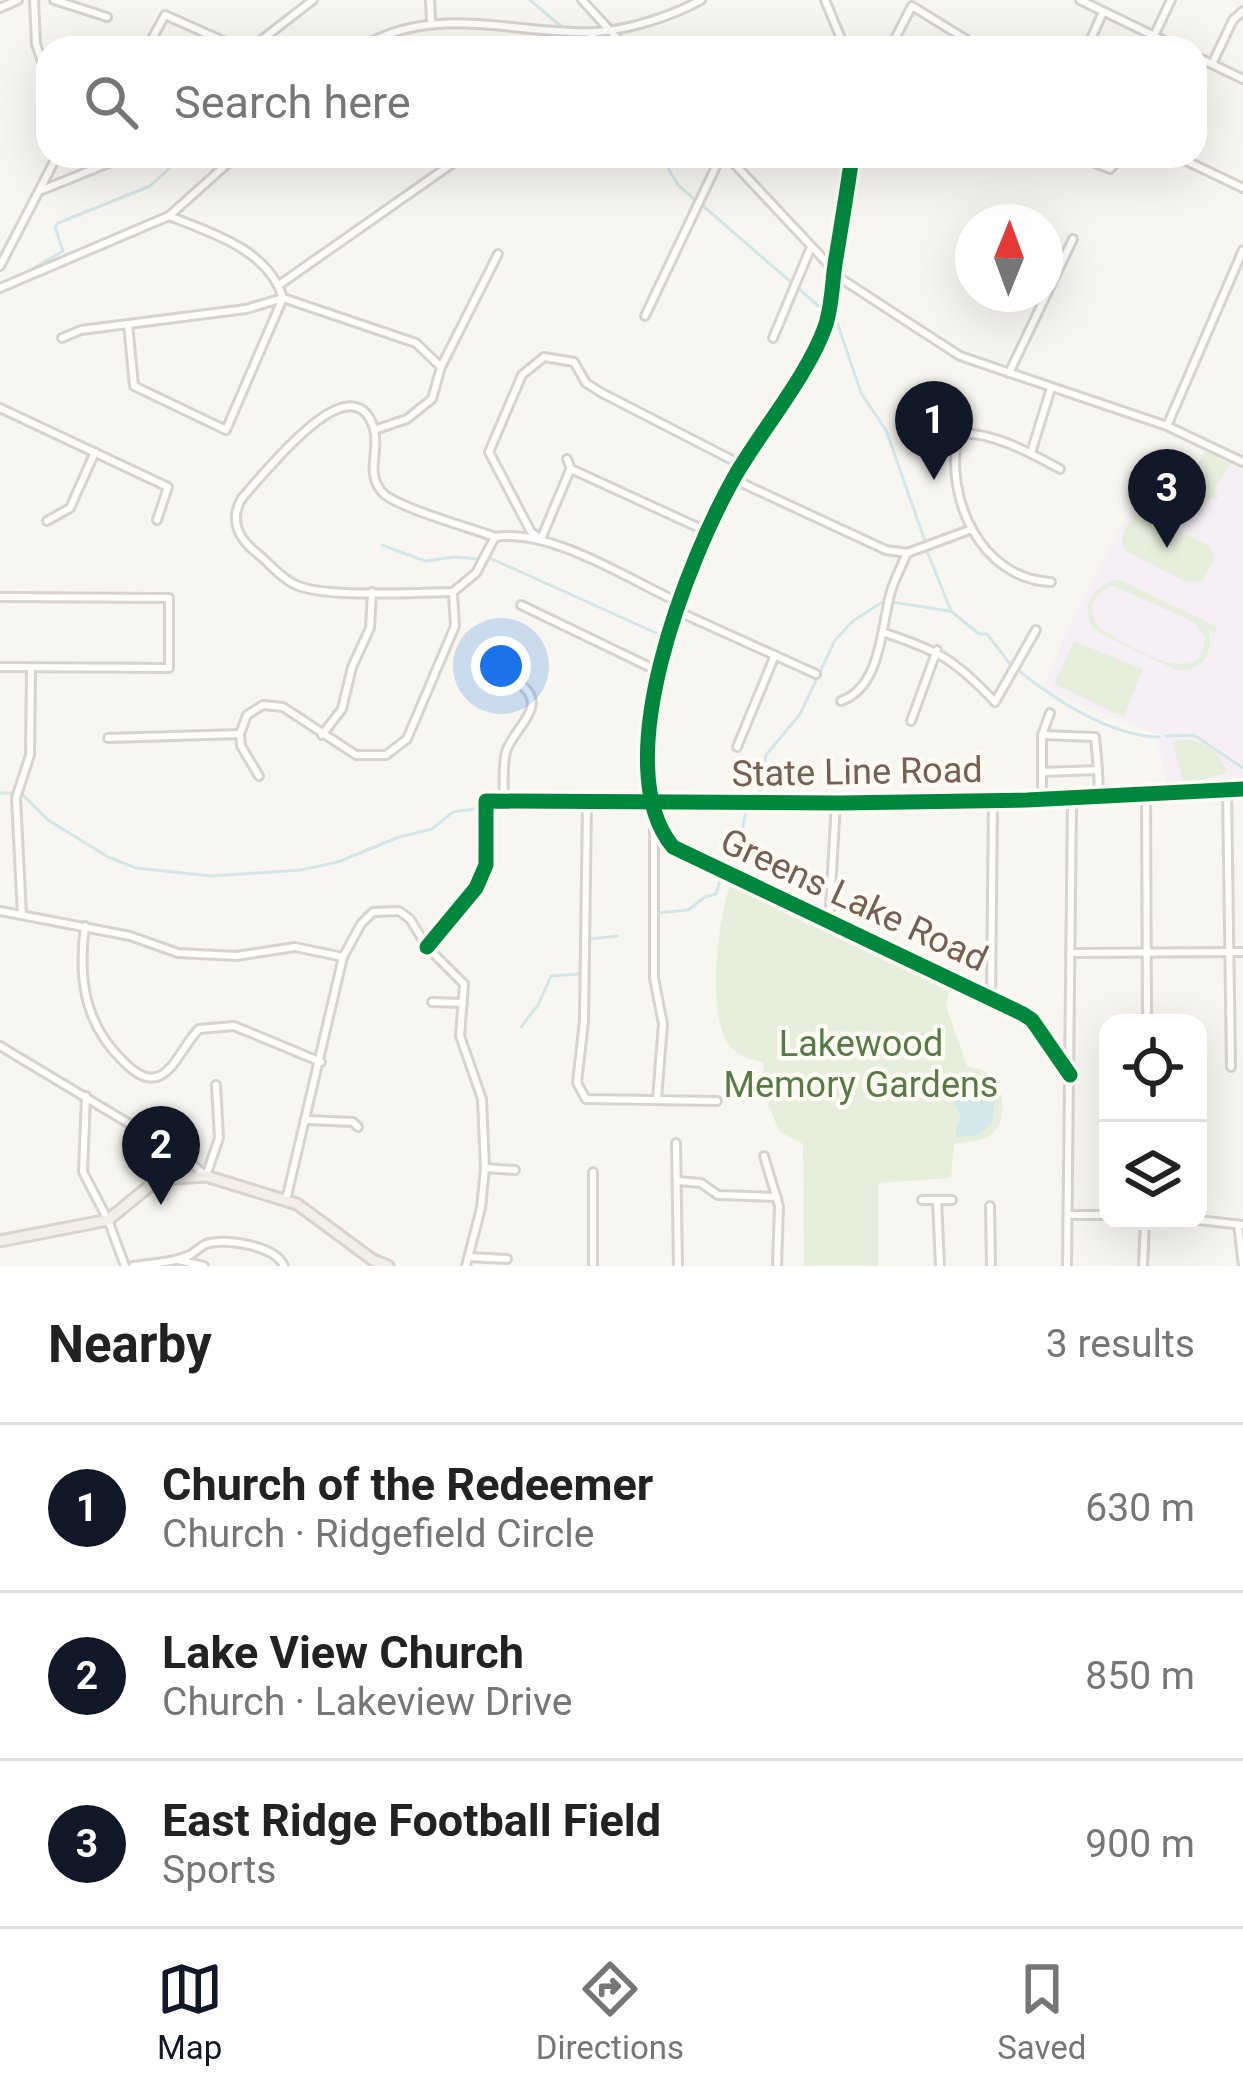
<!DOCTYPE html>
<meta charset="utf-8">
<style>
:root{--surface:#fff;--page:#f6f6f6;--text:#222;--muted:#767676;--line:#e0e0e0;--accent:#111827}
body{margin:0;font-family:Roboto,sans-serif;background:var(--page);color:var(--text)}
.controls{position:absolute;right:36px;bottom:36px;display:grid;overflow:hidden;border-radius:24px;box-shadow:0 12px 48px #0002}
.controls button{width:108px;height:108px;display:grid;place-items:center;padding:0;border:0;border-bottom:3px solid var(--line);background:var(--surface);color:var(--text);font:60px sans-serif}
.compass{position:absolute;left:955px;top:204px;width:108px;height:108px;border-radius:50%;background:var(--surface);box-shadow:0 12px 48px #0002;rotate:1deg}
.you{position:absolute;left:501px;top:666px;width:42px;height:42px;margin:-30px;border:9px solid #fff;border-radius:50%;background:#1a73e8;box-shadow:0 0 0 18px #1a73e833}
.badge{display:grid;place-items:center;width:78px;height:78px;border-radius:50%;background:var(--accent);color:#fff;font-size:39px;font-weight:700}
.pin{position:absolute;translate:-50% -99px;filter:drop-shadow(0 3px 6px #0008)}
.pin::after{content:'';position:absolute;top:63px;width:42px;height:36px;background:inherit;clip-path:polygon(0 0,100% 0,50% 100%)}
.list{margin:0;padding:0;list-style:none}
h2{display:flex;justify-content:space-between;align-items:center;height:156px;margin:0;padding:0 48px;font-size:51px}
h2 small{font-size:39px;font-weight:400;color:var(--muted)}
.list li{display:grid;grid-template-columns:78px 1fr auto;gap:36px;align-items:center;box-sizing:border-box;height:168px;padding:0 48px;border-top:3px solid var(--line)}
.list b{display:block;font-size:45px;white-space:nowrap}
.list p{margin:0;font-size:39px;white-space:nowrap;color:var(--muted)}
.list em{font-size:39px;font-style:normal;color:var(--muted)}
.icon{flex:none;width:66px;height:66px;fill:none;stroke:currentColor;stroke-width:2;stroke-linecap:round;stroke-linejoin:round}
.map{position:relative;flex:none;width:1243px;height:1266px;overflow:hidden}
.search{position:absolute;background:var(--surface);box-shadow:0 12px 48px #0002;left:36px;right:36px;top:36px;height:132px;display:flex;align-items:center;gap:30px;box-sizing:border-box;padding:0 42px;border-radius:36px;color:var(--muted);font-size:45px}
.sheet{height:660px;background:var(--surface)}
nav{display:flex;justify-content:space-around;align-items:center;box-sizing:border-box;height:168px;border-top:3px solid var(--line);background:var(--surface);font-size:33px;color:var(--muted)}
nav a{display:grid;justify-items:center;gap:6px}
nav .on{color:var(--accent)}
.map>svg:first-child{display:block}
</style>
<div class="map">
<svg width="1243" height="1266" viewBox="0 0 1243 1266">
<rect width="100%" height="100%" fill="#f8f6f0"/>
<!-- education -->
<polygon fill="#f6eff5" points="1205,448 1243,465 1243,786 1169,791 1156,734 1043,689 1069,627 1139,491 1176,506"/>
<!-- green -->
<g fill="#e6efdc" fill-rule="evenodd">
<polygon points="1206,449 1232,461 1215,488 1218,498 1207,500 1199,516 1178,506"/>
<path d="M1143,513L1210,546L1214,559L1202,581L1186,582L1125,551C1118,538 1125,524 1135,515Z"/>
<path d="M1118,579L1217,627L1215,632L1208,630C1215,654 1201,672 1176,670L1094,630C1079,605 1092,586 1118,579ZM1114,586L1194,622L1205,638C1202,695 1126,643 1101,629C1085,612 1092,592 1114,586Z"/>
<polygon points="1074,641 1143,669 1124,717 1054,684"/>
<polygon points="1189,739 1214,749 1228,772 1185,786 1172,742"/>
<path d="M730,885L951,983L946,1006L967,1066L994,1074C1004,1093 1010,1127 985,1138C976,1142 963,1142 954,1144L951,1178L878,1183V1266H804L803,1144L779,1131L764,1094L763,1062C750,1059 738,1057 729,1045C706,1014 718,920 730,885Z"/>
</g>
<!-- water -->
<polygon fill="#d2e7e9" points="982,1080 990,1082 996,1091 992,1123 977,1135 958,1137 955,1131 961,1117 952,1097 972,1093"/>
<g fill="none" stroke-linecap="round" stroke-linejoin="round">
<!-- stream -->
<g stroke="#d2e7e9" stroke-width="3">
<polyline points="530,0 562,27"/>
<polyline points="571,35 580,41"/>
<polyline points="661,156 678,185 695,200"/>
<polyline points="702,205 837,322 861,393 886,430 925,541"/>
<polyline points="20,276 63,251 55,227 58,223 150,186 183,156"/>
<polyline points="382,545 425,561 455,557 479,559"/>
<polyline points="927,551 951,611 979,634 987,634 1010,664"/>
<polyline points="490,558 665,637"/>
<polyline points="892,602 949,611"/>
<polyline points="684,611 747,639"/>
<path d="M1018,670C1055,700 1110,736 1159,737"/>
<polyline points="1166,736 1194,735 1243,768"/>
<polyline points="0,793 13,793"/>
<polyline points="22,794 48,820 108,857 136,868 211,876 301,870 338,862 399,837 432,829 453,812 482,808"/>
<polyline points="508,795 548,798"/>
<polyline points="758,800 766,755 800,714 835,640 853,621 884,601"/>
<polyline points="724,867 740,842 747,806"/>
<polyline points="657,913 688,910 705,897 716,894 721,877"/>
<polyline points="590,939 617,936"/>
<polyline points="521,1027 538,1005 551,976 580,974 581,938"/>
</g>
<defs>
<g id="minor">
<polyline points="34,0 36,44 48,79"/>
<polyline points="54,0 107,17"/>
<polyline points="430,0 431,20"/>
<polyline points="582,0 626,48"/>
<polyline points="825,0 845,48"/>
<polyline points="1080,0 1179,48"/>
<polyline points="0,8 18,0"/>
<polyline points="1154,36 1171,0"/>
<polyline points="147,48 165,15 239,48"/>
<polyline points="251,48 313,0"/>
<path d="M360,48C435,2 513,35 595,32C629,30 672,16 701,0"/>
<polyline points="582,48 595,32"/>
<polyline points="890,48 912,6 980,48"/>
<polyline points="1087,48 1102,14"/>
<polyline points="1195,56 1243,79"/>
<polyline points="1212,64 1233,20 1243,11"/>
<polyline points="727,156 843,280 960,356 1167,426 1243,462"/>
<path d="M852,156C847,192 841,228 835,264C832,285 832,307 825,327C808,375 761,431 735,476C689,557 605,765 673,847L1023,1014L1032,1020L1070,1075"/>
<polyline points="1077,156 1110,169 1122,156"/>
<polyline points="1176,156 1243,188"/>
<polyline points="42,190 126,156"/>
<path d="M169,216C211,233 268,249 283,298L416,343L441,367"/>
<polyline points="0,266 57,156"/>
<polyline points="279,285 463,156"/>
<polyline points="0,288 169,216 236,156"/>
<polyline points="645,316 721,156"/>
<polyline points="128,324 134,386 226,430 283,298"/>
<polyline points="62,338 81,330 246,309 283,298"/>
<polyline points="773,338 811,247"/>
<polyline points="1009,373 1073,239"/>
<polyline points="0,408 168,487 157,520"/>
<polyline points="1167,426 1243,250"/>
<polyline points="374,430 407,419 432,399 441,367 498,254"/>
<polyline points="1031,453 1051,388"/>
<polyline points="567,459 571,469 706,531"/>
<polyline points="733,479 886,550 907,553 972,529"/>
<polyline points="47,521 70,508 95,452"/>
<path d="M495,537C471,528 395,507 382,492C365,472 380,452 374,429C353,357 261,478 242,498C229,520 238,539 258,554C269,563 281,578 294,584C322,599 417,592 453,592L476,573L495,537C550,528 628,579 680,603"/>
<polyline points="538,537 531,532 489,452 522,375 544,357 574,362 586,383 602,393 742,465"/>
<polyline points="541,539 570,470"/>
<path d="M1051,582C981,579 944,498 958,434C989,430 1033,454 1060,469"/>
<polyline points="0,597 169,598 169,668 0,667"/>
<polyline points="521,605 658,671"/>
<polyline points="677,611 816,674"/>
<path d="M885,633C941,652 954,659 995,702L1036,630"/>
<path d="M841,701C879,688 881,633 889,599C892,583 901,568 907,553"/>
<polyline points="911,721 937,650"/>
<polyline points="322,735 342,709 352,667 370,628 372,592"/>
<polyline points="1042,735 1095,737 1098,770 1042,772"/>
<polyline points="108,738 240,734"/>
<polyline points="737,747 775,655"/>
<polyline points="1098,770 1099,796"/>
<polyline points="259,776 241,746 240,734 247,715 263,705 283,707 356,755 386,755 407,739 455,626 453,594"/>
<polyline points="1042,786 1042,735 1050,713"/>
<polyline points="1227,790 1231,1067"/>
<polyline points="1146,793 1147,1023"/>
<path d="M504,802C504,786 502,767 506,752C512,729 551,706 520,684"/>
<polyline points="587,802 584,1021 577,1083 586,1099 717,1101"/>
<polyline points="654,814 654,978 663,1024 657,1099"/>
<polyline points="0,911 130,936 178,953 236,956 295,947 343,957"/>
<polyline points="22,915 16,798 30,755 31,669"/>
<polyline points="829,924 836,803"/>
<path d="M85,926C78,978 84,1024 124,1062C133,1071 144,1080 156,1077C173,1074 186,1041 199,1029L234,1026L321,1062"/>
<polyline points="427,947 476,888 486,865 486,801 841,803 1027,800 1243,789"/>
<polyline points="1070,953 1243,952"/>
<polyline points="991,995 993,801"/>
<polyline points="432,1002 463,1003"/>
<polyline points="0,1046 183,1156 206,1176 219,1138 216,1085"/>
<polyline points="86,1096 83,1172 108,1220 125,1266"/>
<polyline points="307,1120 353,1122 358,1127"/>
<polyline points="676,1143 678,1266"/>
<polyline points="764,1156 779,1206 777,1266"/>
<polyline points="485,1168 515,1170"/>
<polyline points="593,1172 593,1266"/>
<polyline points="678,1181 701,1183 718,1195 777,1197"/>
<polyline points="286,1200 343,957 361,924 373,912 399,911 410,919 427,947 464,984 460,1036 482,1099 485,1168 481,1208 466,1266"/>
<polyline points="922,1200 952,1200"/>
<polyline points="937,1200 940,1266"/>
<polyline points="990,1206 991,1266"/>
<polyline points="1068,1215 1108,1215"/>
<polyline points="1198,1220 1243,1225"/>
<polyline points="1238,1225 1243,1266"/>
<polyline points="469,1257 507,1259"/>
<polyline points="178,1260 204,1266"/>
<path d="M133,1266C151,1263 173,1263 190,1255C192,1254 203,1245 206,1244C225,1237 276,1246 284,1266"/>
<polyline points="1067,1266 1072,798"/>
<polyline points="1143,1266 1145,1221"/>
</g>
<polyline id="major" points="0,1241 108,1220 158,1179 206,1176 297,1204 373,1260 388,1266"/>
</defs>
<!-- minor casing -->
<use href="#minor" stroke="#d8d3ce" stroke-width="12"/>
<!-- major casing -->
<use href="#major" stroke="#dad2cc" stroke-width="15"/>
<!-- minor -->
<use href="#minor" stroke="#fefefd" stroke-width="6"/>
<!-- major -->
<use href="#major" stroke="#f3efe8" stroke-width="9"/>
<defs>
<g id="cycleway">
<path d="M852,156C847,192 841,228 835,264C832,285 832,307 825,327C808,375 761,431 735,476C689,557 605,765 673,847L1023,1014L1032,1020L1070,1075"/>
<polyline points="427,947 476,888 486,865 486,801 841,803 1027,800 1243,789"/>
</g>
</defs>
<!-- cycleway casing -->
<use href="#cycleway" stroke="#fefaf4" stroke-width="22"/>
<!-- cycleway -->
<use href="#cycleway" stroke="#00873e" stroke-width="15"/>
</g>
<g text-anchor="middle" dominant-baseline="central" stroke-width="9" stroke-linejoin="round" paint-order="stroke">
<!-- street labels -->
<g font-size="36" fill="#785f4f" stroke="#fefaf4">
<text transform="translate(857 772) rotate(-1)">State Line Road</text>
<text transform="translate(854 900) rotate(25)">Greens Lake Road</text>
</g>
<!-- park labels -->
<g font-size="36" fill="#557c47" stroke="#fefaf4">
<text x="861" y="1044">Lakewood<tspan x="861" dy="41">Memory Gardens</tspan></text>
</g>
</g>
</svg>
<div class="controls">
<button><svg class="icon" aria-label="locate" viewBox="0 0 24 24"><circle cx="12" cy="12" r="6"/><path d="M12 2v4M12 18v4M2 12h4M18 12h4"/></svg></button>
<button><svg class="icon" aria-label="layers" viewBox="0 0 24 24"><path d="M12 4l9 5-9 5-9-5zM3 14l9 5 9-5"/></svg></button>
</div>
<svg class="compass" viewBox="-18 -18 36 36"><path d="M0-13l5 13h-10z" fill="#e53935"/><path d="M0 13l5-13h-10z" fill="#767676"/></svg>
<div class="you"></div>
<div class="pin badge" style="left:934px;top:480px">1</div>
<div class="pin badge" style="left:161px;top:1205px">2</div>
<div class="pin badge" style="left:1167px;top:548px">3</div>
<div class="search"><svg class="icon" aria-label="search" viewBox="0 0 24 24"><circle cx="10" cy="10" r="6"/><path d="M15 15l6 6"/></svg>Search here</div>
</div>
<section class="sheet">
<h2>Nearby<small>3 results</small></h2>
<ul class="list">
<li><span class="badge">1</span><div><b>Church of the Redeemer</b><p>Church · Ridgefield Circle</p></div><em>630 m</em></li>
<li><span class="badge">2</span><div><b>Lake View Church</b><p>Church · Lakeview Drive</p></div><em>850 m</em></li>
<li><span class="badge">3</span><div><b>East Ridge Football Field</b><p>Sports</p></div><em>900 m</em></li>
</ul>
</section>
<nav>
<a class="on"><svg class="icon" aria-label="map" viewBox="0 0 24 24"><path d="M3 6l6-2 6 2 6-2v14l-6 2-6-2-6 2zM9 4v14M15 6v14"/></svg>Map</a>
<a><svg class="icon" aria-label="directions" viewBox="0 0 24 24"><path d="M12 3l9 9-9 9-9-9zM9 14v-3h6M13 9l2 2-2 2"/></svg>Directions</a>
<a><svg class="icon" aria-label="saved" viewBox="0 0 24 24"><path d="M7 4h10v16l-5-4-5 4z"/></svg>Saved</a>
</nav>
